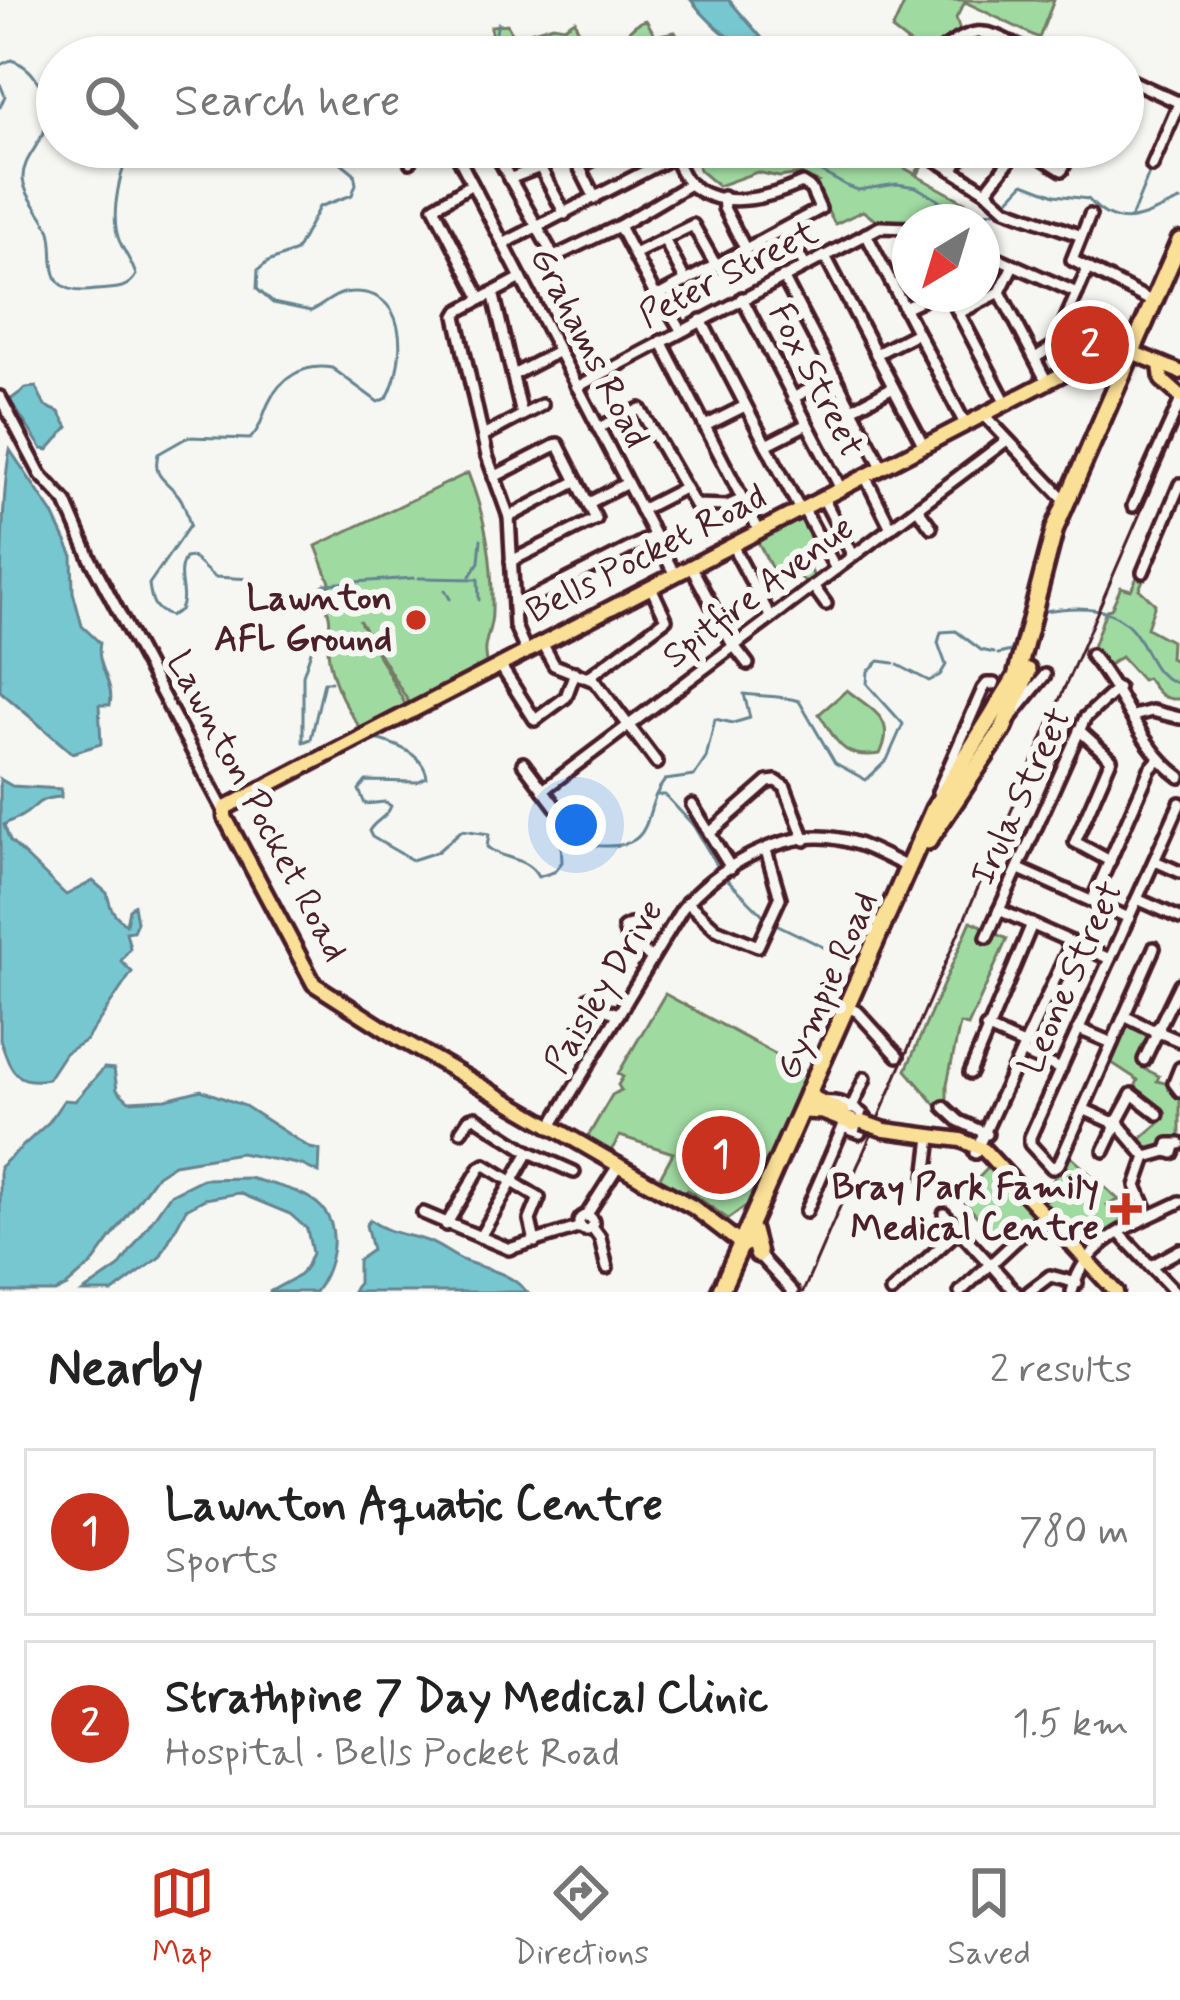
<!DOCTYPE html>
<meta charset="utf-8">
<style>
:root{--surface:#fff;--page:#f2f2f2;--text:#222;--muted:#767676;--line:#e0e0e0;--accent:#c8321e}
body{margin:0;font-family:Mynerve,sans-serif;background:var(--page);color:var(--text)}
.compass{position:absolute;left:892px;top:204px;width:108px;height:108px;border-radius:50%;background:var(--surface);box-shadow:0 3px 9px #0004;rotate:218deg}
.you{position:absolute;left:576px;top:825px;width:42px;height:42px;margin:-30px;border:9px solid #fff;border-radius:50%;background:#1a73e8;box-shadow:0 0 0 18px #1a73e833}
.badge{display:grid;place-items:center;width:78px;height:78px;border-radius:50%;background:var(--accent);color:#fff;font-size:39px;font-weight:700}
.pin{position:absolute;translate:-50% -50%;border:6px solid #fff;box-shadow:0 3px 12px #0006}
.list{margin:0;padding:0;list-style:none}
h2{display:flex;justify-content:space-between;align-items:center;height:156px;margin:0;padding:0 48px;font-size:51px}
h2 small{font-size:39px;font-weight:400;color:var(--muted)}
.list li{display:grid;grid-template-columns:78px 1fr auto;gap:36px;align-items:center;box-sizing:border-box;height:168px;margin:0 24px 24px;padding:0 24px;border:3px solid var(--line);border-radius:0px}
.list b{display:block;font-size:45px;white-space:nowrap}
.list p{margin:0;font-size:39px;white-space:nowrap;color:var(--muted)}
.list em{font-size:39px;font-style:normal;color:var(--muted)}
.icon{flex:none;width:66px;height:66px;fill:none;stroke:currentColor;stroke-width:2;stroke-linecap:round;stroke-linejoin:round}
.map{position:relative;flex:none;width:1180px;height:1292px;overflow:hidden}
.search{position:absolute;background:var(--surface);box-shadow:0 3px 9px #0004;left:36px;right:36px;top:36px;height:132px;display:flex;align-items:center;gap:30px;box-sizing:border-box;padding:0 42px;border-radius:66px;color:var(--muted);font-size:45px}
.sheet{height:540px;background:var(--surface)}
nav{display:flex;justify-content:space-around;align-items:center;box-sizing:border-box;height:168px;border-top:3px solid var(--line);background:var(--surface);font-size:33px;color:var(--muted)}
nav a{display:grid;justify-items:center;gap:6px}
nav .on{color:var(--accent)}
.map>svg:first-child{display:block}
</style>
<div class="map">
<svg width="1180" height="1292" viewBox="0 0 1180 1292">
<rect width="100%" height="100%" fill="#f6f6f2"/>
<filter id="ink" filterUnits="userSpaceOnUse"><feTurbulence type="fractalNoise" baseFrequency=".00833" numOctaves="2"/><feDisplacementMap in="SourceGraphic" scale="24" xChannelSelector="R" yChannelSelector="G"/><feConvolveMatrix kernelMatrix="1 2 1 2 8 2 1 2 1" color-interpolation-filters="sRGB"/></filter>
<g filter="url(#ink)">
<!-- green -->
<g fill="#9fdaa1" stroke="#747c66" stroke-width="3">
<polygon points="906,0 1054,0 1039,38 965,2 956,18 960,31 927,57 892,30"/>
<path d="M575,20C577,36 596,50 613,43C627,38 630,24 646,20L656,37L651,50L641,55L656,48L659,35L675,32L689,57H491V26L507,24L513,37L553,25L564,27Z"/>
<polygon points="694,147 831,147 845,170 856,165 868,169 894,162 915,174 926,158 917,176 968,204 960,211 947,205 910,223 879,223 863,211 835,224 813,185 818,182 801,174 779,177 757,172 718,186 699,170"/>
<path d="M468,473C487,522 493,560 492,612C492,634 479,645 488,667L411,706L359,620L408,709L363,732C347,709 334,687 329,659C324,627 339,625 319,592L331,585L316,546Z"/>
<polygon points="801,514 821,550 807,562 815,579 807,585 795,570 779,583 756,538"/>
<path d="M1138,575L1144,578L1139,589L1155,604L1147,628L1171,641L1170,658L1180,663V699C1161,700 1157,692 1147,678L1142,680L1121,657L1107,666L1093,647L1106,610L1111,609L1121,587L1131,590Z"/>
<path d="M847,690C873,711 897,719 880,754C842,760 838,742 819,714Z"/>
<polygon points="971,921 986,928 983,937 992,932 1007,939 968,1026 960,1024 947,1084 947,1103 943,1101 936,1105 906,1070"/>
<polygon points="665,994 810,1073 750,1203 728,1219 687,1190 682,1195 658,1181 673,1153 620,1136 609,1154 586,1140 612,1095 621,1090 618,1085 623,1077 618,1074"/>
<polygon points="1127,1021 1151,1031 1153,1036 1143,1068 1159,1076 1157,1081 1173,1085 1180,1095 1180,1140 1151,1155 1138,1141 1164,1119 1134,1090 1138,1080 1109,1061"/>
<polygon points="1068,1154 1119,1200 1107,1205 1128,1225 1086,1246 1080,1245 1042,1204 1053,1194 1048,1189"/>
<polygon points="988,1168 1034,1212 1034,1217 1009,1241 997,1227 991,1232 960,1197"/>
</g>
<!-- water -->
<g fill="#77c7d1" stroke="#65848f" stroke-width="3">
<path d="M691,0H729L768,45L787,57C749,57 714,30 691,0Z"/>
<polygon points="36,387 45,406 59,412 68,427 48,450 42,449 10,400 26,388"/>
<path d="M10,450L53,514L72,554L73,592L82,626L100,643C95,666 115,682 110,705H99L101,744L72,753L0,691C0,633 0,498 10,450Z"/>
<path d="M0,779L12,786L61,789V797C33,799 40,806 20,817C15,819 9,821 4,825L10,841L66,895L93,881L107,893C110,908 113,915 126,924L129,909L134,905L137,922L133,931L126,932L130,948L121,961L132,972L86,1040L65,1053L48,1079C11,1086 10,1064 0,1040Z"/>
<polygon points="104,1068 114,1069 117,1090 129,1101 166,1099 201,1090 245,1106 310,1148 320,1150 319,1173 302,1165 240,1153 174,1164 157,1175 92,1264 67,1286 55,1292 0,1292 0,1167 49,1122 64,1100 75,1101"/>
<path d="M249,1178C270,1184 306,1190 322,1208C343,1232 331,1271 315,1292H269L300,1275L307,1265L312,1253L307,1229L290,1214L239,1193L205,1199L186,1209L160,1257L113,1292H83L119,1267L170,1195L202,1179Z"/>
<path d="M370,1220C387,1233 405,1234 424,1240C439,1244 452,1257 467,1262C490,1270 510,1273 527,1292H353L358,1283V1260L372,1250L366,1225Z"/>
</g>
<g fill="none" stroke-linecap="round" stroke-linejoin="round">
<!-- stream -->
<g stroke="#65848f" stroke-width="3">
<polyline points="496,57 494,42 498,23"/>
<path d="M0,65L11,60C38,68 52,102 45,128C40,146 22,159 23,179C25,197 42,212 49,229C56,245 48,270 60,283C69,292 84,292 96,290C113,288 127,291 136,275C132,262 124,252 119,240C110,217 119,163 136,147"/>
<polyline points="0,84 5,96 0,107"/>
<polyline points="195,147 215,159 223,156 229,147"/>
<polyline points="775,147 847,186 858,190 897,184 916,187 968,217 998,210"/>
<path d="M1004,204L1024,183L1055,195L1088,199C1120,235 1143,216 1180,201"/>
<polyline points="1131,218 1150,171"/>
<polyline points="470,576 479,562 481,539"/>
<polyline points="419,578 478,579 479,600"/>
<path d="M253,579L214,577L192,557L185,558C174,577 188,593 180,610L170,616C153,610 151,600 149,584L190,525C187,515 185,504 179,496C166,479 152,478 158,454L188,437L250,439C261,428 262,417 268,404C280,377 305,363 332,368L378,402L387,398C408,357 409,283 344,293C331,296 323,306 311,311L273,303L257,289L258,270L268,262L296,251L319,207L352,195L356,184L354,173L322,147"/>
<polyline points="445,590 450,599"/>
<polyline points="311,594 325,584 414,578"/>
<path d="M1038,612C1068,607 1108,602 1131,628C1151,650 1148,676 1180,684"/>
<polyline points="316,636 303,675 303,742 311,739 324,682 331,682"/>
<polyline points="998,654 1011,651 1024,619"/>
<polyline points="898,665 929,681 940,675 946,665 938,643 941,632 956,631 981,650 994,653"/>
<path d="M369,738C391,742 423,752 427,777L417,782L366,781L359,790L365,804L385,802L391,806C387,818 375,820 369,831L372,837L412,860L437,852L462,830L489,834L487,847C504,861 527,856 538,877L554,872L562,862L561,843L567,835C582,844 588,846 604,846C659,847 640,811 665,780L694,776L706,758L715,719L733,723L750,718L744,694C763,697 780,695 799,701L835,763L866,780L887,760L903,724L867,684L868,671L879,661L894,663"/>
<polyline points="656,795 665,795 693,825 719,869"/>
<polyline points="727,879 766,918"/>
<polyline points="776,924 856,963"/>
</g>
<defs>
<g id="minor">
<path d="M933,57C984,17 986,33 1041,57"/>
<polyline points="1123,77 1180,103"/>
<polyline points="406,147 412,155 410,162"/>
<polyline points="453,147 675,575"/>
<polyline points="493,147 494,149"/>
<polyline points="569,147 595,198"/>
<polyline points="915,147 986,191 1006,209 1079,235"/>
<polyline points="1025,147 1062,170 1073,147"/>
<polyline points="432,149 433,147"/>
<polyline points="500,161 554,257 619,226 690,184"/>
<polyline points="1152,166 1180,101"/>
<polyline points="579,167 617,147"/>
<polyline points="952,170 969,147"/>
<polyline points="509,179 540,167 565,214"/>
<polyline points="472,184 434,207 481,299"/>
<polyline points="986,191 1020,147"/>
<polyline points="723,197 724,208 746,250"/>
<polyline points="1090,215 1072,260 1153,302"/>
<polyline points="619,226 654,293 660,295 681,330"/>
<polyline points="786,229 805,266"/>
<polyline points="866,234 965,424"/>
<polyline points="664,239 686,282"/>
<polyline points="503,244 675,156"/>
<polyline points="982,251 1077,293"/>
<polyline points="634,254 693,225 716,266"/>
<polyline points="825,256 924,446"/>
<polyline points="783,277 882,467"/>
<polyline points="521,278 459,311 456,316 487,456 509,517 515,626 526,651"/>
<polyline points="493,292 522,415"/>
<polyline points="1000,292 1047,382"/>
<polyline points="949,294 1006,403"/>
<path d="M660,295L820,209L811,189L802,183C769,198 719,212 688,182C681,175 675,157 670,147"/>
<polyline points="742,298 841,489"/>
<polyline points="904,308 934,294"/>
<polyline points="959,313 1000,292 1013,265"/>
<polyline points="701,320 800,510"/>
<polyline points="661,341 759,531"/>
<polyline points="876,354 917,333"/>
<polyline points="1035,358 1054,346 1088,268"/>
<polyline points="513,375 559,351"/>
<polyline points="577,387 880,227 910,228"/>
<polyline points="0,397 41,475 66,502 90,558 224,811"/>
<polyline points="793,398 835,376"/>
<polyline points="852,409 893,387"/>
<polyline points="984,415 1066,501"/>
<polyline points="705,426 745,406"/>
<polyline points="598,428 640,409 695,505 727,506 743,499"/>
<polyline points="483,436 542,405"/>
<polyline points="766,445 807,424"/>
<polyline points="865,476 891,528"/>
<polyline points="494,477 558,444 596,519 511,561"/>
<polyline points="823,498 853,556"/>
<polyline points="589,503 627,483"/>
<polyline points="1133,506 1180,402"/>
<polyline points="803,508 836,569"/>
<polyline points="917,508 931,527"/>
<polyline points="641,510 684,488"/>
<polyline points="509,517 577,481"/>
<polyline points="732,545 771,618"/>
<polyline points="691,566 731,642 748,664"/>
<polyline points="1143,572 1180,484"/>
<polyline points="813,586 826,604"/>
<polyline points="514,607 654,536"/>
<polyline points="542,643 554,665 595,681 657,763"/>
<path d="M1091,655C1124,693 1139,747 1180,777"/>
<polyline points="500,665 535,720 566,697 575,672"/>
<polyline points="590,676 666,619 651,587"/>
<polyline points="1133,716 1152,711 1180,718"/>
<polyline points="1011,717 1045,675"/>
<polyline points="1079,730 1111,759 1075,842 1110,861"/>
<polyline points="523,763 556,807"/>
<polyline points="543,790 1007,440"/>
<polyline points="938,792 983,689 987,684 994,684"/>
<polyline points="692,805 731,868"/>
<polyline points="711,832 768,782 776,781 785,787 805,840"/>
<polyline points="1155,861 1180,872"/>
<polyline points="1019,869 1129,918"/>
<polyline points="1137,899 1180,918"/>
<polyline points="1092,901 1150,769 1159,759"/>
<polyline points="687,902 716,929 758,946 780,898 766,850"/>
<polyline points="999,910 1110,959"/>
<polyline points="624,928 628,941 652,958"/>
<polyline points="624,928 630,925 639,950"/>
<polyline points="987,937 1085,718 1118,688"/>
<polyline points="1154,948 1059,1164 1052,1168 1030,1144 1030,1137 1180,803"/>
<polyline points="589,998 590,1005 619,1014"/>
<polyline points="847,1007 858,1012 898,1056"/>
<polyline points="1124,1016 1153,1030"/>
<polyline points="1159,1027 1180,984"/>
<polyline points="986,1028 1026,1046"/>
<polyline points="1079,1029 1112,1043"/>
<polyline points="1161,1033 1156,1035 1153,1030 1159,1027 1161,1033 1180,1041"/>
<polyline points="1023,1053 1061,1069"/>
<polyline points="1144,1060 1156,1035"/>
<polyline points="1180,1068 1174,1083 1180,1091"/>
<polyline points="970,1073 1032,924"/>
<polyline points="944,1107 959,1121 987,1134"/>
<polyline points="851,1109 865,1078"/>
<polyline points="1083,1109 1112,1122"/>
<polyline points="1118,1120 1132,1094 1158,1114"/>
<polyline points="1120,1126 1118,1120 1112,1122 1115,1128 1120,1126 1146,1157 1167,1151"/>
<path d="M550,1128L682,909C715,868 784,828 839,839C863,843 886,857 908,867"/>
<polyline points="461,1131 469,1119 475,1117 529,1152 480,1237"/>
<polyline points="1175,1146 1173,1153 1167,1151 1169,1144 1180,1144"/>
<polyline points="1104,1151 1115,1128"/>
<polyline points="529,1152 574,1172"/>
<polyline points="975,1153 1072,942"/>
<polyline points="926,1178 931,1137"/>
<polyline points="1146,1208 1136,1186 1146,1157"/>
<path d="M806,1212L843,1127L860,1133L868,1122C862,1109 839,1100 825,1102"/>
<polyline points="423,1213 509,1249 581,1227"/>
<polyline points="944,1214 988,1262"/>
<polyline points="586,1216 619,1164"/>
<circle cx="586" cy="1223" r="7"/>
<polyline points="446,1225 480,1168 485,1165 539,1198 530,1220 535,1242"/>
<polyline points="592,1227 600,1238 607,1268"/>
<polyline points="1122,1236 1175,1292"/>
<polyline points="756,1252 793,1292"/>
<polyline points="992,1263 1040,1218"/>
<polyline points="992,1266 1015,1292"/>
<polyline points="1151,1266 1180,1250"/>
<polyline points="891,1292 959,1230"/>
<polyline points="960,1292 988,1266"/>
<polyline points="1029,1292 1050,1276 1077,1283"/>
<path d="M1072,1292C1084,1239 1136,1224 1180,1202"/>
</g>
<g id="major">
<polyline points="1160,364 1162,380 1180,396"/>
<polyline points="806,1094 843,1112"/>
<polyline points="885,1130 961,1140 984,1150 1116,1292"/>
<polyline points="642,1179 693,1207 744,1246"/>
<polyline points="644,1180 400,1039 314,984 225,817 225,808 1099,355 1122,348 1180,372"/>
</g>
<g id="highway">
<polyline points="928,841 1003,729 1028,671"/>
<polyline points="805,1110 823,1111 854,1123"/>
<polyline points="752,1231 758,1254"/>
<polyline points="720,1292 934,809 1016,677 1055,528 1180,241"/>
</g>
</defs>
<!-- minor casing -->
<use href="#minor" stroke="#4a1f2b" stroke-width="18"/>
<!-- major casing -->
<use href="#major" stroke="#4a1f2b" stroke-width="21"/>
<!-- highway casing -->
<use href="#highway" stroke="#4a1f2b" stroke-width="24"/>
<!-- minor -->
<use href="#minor" stroke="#f6f6f2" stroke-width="9"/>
<!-- major -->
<use href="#major" stroke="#fadf96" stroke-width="12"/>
<!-- highway -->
<use href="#highway" stroke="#fadf96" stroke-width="15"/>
<!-- rail -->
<polyline stroke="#4a1f2b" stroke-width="3" points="803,1292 1180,421"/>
<defs>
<polyline id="major-bridge" points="862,1122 885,1130"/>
</defs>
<!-- major-bridge casing -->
<use href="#major-bridge" stroke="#4a1f2b" stroke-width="21" stroke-linecap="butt"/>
<!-- major-bridge -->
<use href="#major-bridge" stroke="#fadf96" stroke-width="12"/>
</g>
</g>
<!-- markers -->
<g fill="#c8321e" stroke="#f6f6f2" stroke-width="4.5">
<circle cx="416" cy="620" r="12"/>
<path d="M1120 1191h12v12h12v12h-12v12h-12v-12h-12v-12h12z"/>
</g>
<g text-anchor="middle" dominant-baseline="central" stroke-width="12" stroke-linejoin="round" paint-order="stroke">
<!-- street labels -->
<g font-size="36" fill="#4a1f2b" stroke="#f6f6f2">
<text transform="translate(729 275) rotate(-27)">Peter Street</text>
<text transform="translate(588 348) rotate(63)">Grahams Road</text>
<text transform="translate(815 381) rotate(63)">Fox Street</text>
<text transform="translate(647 555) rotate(-27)">Bells Pocket Road</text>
<text transform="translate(759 593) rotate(-37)">Spitfire Avenue</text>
<text transform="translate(1022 797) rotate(-65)">Irula Street</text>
<text transform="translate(256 807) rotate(62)">Lawnton Pocket Road</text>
<text transform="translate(1072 978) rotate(-66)">Leone Street</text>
<text transform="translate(828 986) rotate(-66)">Gympie Road</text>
<text transform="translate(605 987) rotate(-59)">Paisley Drive</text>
</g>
<!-- poi labels -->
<g font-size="36" font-weight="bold" fill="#4a1f2b" stroke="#f6f6f2" text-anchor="end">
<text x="392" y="599">Lawnton<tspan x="392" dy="41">AFL Ground</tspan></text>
<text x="1099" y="1188">Bray Park Family<tspan x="1099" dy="41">Medical Centre</tspan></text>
</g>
</g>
</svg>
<svg class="compass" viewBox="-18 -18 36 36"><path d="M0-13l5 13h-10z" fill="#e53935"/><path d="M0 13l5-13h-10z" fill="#767676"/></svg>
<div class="you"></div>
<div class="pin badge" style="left:721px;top:1155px">1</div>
<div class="pin badge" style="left:1090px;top:345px">2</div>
<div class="search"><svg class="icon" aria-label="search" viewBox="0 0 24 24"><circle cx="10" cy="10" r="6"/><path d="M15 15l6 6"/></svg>Search here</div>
</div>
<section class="sheet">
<h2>Nearby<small>2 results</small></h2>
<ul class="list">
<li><span class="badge">1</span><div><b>Lawnton Aquatic Centre</b><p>Sports</p></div><em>780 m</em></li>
<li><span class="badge">2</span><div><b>Strathpine 7 Day Medical Clinic</b><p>Hospital · Bells Pocket Road</p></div><em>1.5 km</em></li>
</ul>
</section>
<nav>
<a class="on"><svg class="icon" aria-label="map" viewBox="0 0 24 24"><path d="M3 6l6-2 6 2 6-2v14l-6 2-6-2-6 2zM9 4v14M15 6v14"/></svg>Map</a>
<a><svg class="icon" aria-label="directions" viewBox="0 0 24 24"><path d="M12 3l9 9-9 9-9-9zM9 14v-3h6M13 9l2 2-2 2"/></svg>Directions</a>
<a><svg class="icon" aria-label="saved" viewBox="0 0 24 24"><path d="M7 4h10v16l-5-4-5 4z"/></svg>Saved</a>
</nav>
